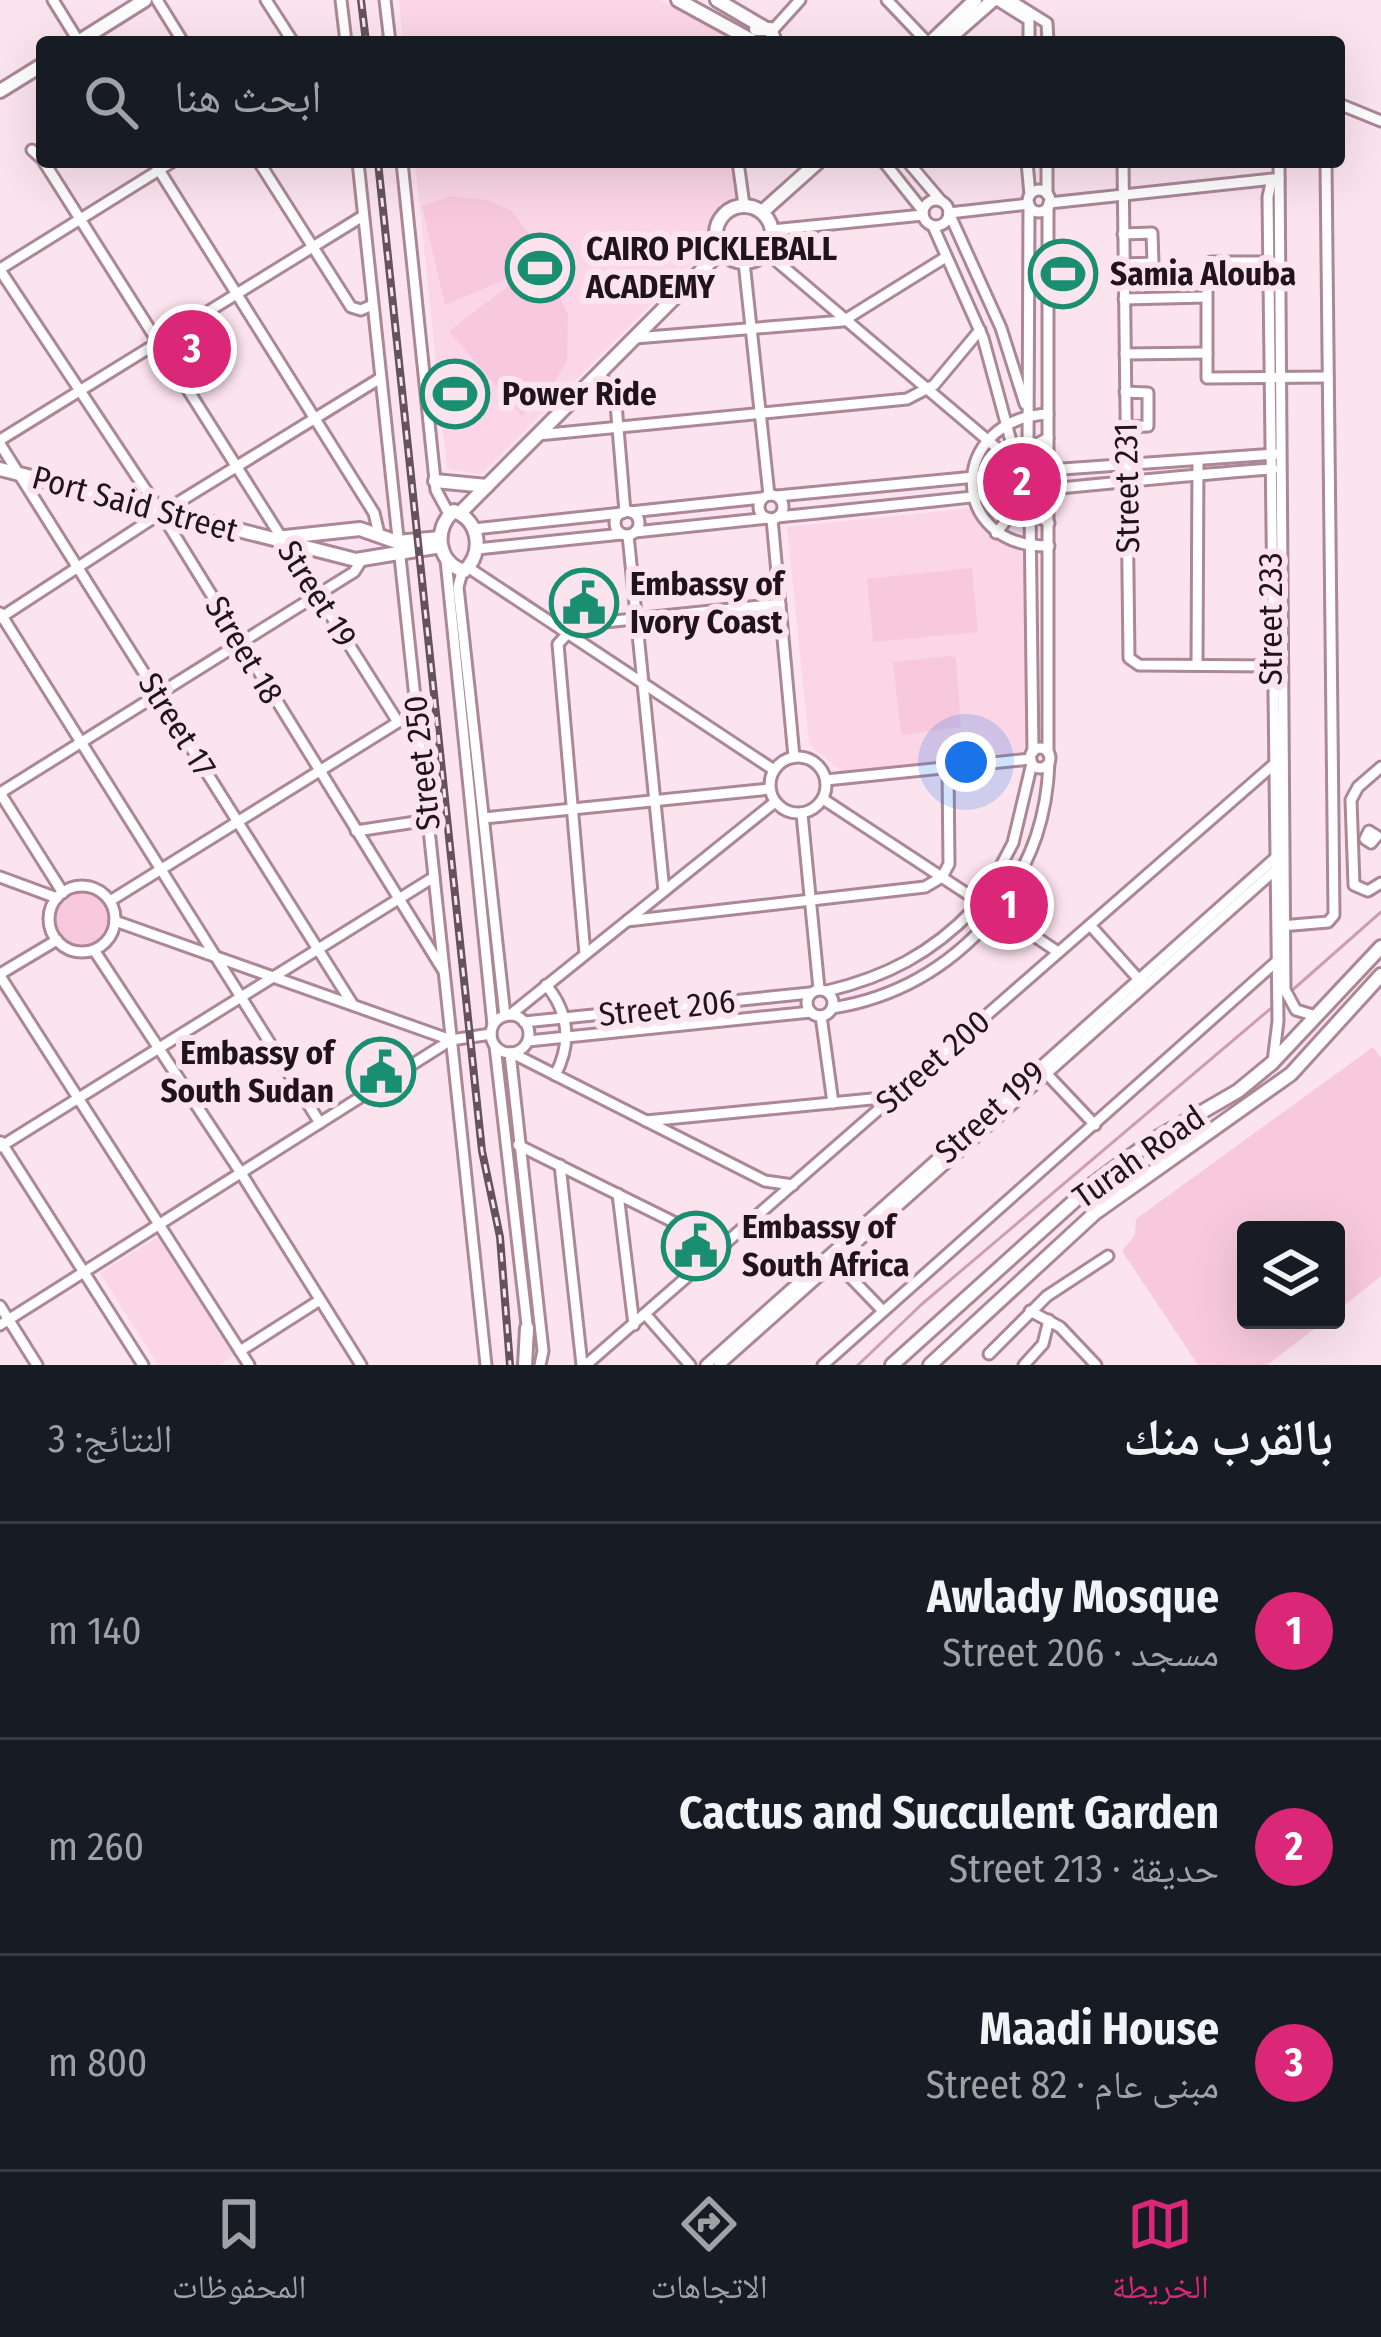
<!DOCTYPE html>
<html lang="ar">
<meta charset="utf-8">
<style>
:root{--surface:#171b24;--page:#242831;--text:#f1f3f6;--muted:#9ea1a6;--line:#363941;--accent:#db2777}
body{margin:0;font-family:"Fira Sans Condensed","Noto Naskh Arabic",sans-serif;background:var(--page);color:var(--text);direction:rtl}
.controls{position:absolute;right:36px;bottom:36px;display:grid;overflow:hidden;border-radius:12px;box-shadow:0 12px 48px #0002}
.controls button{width:108px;height:108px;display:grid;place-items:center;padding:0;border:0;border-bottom:3px solid var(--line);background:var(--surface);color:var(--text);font:60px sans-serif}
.you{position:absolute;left:966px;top:762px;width:42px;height:42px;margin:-30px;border:9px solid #fff;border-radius:50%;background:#1a73e8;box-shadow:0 0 0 18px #1a73e833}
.badge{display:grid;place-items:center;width:78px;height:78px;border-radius:50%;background:var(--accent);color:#fff;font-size:39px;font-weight:700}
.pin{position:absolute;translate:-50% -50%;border:6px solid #fff;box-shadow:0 3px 12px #0006}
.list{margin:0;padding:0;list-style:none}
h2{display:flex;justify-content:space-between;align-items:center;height:156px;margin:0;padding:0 48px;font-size:51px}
h2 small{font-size:39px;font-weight:400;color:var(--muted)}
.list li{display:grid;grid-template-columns:78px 1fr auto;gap:36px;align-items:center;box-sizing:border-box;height:216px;padding:0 48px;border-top:3px solid var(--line)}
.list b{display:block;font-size:45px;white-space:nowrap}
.list p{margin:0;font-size:39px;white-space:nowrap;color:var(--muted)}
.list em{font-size:39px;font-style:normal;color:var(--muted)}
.icon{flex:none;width:66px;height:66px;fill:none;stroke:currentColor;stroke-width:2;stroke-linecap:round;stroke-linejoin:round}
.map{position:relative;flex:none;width:1381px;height:1365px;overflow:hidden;direction:ltr}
.search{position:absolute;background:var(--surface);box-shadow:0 12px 48px #0002;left:36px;right:36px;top:36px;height:132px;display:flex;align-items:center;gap:30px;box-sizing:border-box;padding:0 42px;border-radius:12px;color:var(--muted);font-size:45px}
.sheet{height:804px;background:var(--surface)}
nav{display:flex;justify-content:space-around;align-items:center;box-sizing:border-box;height:168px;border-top:3px solid var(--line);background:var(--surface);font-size:33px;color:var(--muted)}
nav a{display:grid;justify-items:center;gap:6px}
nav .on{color:var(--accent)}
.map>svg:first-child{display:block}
</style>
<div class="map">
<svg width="1381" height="1365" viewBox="0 0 1381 1365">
<rect width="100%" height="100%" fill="#fce4ef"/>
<!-- built -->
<g fill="#fbd6e6">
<polygon points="399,0 660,0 741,42 403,42"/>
<polygon points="415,162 731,162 736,198 714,213 709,246 481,475 447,469"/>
<polygon points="971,508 990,535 1026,554 1027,748 1023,755 844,774 809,744 787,527"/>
<polygon points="161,1235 234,1355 220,1365 158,1365 100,1273"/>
</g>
<!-- green -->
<g fill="#f8c9dd">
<polygon points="451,196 488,200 512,211 532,238 568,315 567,361 550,389 522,416 449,331 534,267 445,305 422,206"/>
<polygon points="972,568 978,632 873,642 867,579"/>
<polygon points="950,656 956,658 961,727 901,735 893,662"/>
<circle cx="82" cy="918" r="30"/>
<polygon points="1373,1047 1381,1058 1381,1276 1336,1312 1336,1230 1246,1230 1246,1320 1326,1320 1267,1365 1198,1365 1122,1251 1135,1235 1136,1219"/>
</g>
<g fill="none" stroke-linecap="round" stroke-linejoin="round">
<!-- stream -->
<g stroke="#cc9eb3" stroke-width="3">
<polyline points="1288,994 1381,912"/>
<polyline points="858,1365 922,1304 1276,1004"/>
</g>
<defs>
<g id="street">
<polyline points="53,0 79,42"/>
<polyline points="157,0 183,42"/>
<polyline points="266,0 293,42"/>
<polyline points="341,0 346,42"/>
<polyline points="385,0 390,42"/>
<polyline points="887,0 927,42"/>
<polyline points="997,0 1029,20 1029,42"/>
<polyline points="1010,0 1047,23 1048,42"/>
<polyline points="772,31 800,0"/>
<polyline points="1339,104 1381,121"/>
<polyline points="32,150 42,159"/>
<polyline points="44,162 398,722"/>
<polyline points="154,162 374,513 379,534"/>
<polyline points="259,162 351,307 361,310 372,305"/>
<polyline points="358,162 486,1365"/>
<polyline points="402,162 436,490 449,514"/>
<polyline points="738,162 744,205"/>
<polyline points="884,162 923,211"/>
<polyline points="908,162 941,201"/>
<polyline points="1027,162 1030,195"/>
<polyline points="1123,162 1129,658 1139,665 1277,666"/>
<polyline points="1279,162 1285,990 1296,1010 1316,1016"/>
<circle cx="1039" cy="201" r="11"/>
<polyline points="1047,194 1047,162"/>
<circle cx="936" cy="213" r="13"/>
<polyline points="1049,203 1273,179"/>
<polyline points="949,213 1001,328 1025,404"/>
<polyline points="949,213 1029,204"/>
<polyline points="933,226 983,338 1015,456"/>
<polyline points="772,230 923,215"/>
<polyline points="1123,234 1152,233 1153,263 1124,264"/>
<polyline points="766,252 1011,460"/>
<polyline points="744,262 769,495"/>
<polyline points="1272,262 1211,262 1207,266 1207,378 1328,377"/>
<polyline points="0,269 172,162"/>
<polyline points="0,270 161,513 443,970"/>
<polyline points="1124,299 1206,297"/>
<polyline points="635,338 843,321 946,257"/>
<polyline points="1125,354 1207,353"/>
<polyline points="599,374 615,392 625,512"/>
<polyline points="1125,392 1148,393 1148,426 1126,427"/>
<path d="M1048,414C947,419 947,548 1049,546"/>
<polyline points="538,435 907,399 934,385 980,330"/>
<polyline points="1048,438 1015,456 996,482 1002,494 1049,523"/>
<polyline points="0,440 363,216"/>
<polyline points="0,444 353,1005"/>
<polyline points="1028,447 1029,206"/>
<circle cx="771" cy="507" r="12"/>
<polyline points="777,496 1048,470 1275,454"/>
<circle cx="627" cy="523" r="12"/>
<polyline points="630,512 762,498"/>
<polyline points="1030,512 1033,752"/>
<path d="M777,517C942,501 1107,481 1273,469"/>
<polyline points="772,519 794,757"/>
<polyline points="474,529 622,513"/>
<polyline points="635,532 768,518"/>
<polyline points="996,533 1019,505"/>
<polyline points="628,535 664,891"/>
<polyline points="477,549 622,534"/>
<polyline points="446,560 493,1025"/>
<polyline points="469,568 774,770"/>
<polyline points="462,572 458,587 505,1016"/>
<polyline points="0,613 320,1123"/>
<polyline points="0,618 161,513 379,379"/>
<polyline points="1197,665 1198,460"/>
<circle cx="1040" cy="758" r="10"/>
<polyline points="1048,753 1048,206"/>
<circle cx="798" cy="785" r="28"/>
<polyline points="1381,767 1358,787 1351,800 1354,885 1368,891 1381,883"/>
<polyline points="826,780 1031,759"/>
<polyline points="0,793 354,572 361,561"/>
<polyline points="0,793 63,893"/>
<polyline points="823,799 975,899"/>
<polyline points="802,814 819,989"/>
<polyline points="484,818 770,789"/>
<polyline points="356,831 429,820"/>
<polygon points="1369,831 1377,836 1371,843 1365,839"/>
<polyline points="0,877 57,898"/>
<circle cx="82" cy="919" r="33"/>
<polyline points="987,892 1013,843 1032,763"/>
<circle cx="988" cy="906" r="14"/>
<polyline points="110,901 416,711"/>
<path d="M1001,902C1033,860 1047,815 1049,763"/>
<polyline points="1000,913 1058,952"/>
<polyline points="115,921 451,1040"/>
<polyline points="627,921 925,887 942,877 949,864 948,768"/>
<polyline points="1090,925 1142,983"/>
<polyline points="1281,926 1328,922 1334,915 1326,162"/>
<polyline points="94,950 241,1173 361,1365"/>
<polyline points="585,954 558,644 572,629 585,624 780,604"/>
<polyline points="0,974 57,940"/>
<polyline points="0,976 249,1365"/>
<path d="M546,985C569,1012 572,1044 555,1075"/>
<circle cx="820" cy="1003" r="13"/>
<path d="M827,991C886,977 932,953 974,909"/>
<path d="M832,1008C896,998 949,967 991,919"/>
<polyline points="510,1015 775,802"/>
<circle cx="510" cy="1034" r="19"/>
<polyline points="821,1016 833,1103"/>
<polyline points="524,1022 810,993"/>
<polyline points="528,1041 811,1012"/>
<polyline points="495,1046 528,1333"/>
<polyline points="510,1053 543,1351 540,1365"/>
<polyline points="512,1053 765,1181 793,1185"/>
<polyline points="1273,1062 1278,1021 1268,197 1271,183 1279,178"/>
<polyline points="1044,1071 1095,1125"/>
<polyline points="646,1121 892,1097"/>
<polyline points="1,1142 143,1365"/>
<polyline points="518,1145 724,1247"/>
<polyline points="0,1147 434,877"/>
<polyline points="560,1165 582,1365"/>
<polyline points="618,1194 634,1325"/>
<polyline points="833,1259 883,1311"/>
<polyline points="0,1306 37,1365"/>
<polyline points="1030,1311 1060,1327 1096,1365"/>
<polyline points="646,1315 690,1365"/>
<polyline points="0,1325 451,1040 491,1034"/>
<polyline points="240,1351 320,1300"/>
<polyline points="989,1354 1047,1296 1108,1256"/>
<polyline points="586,1365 1272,766 1283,765"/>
<polyline points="706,1365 1274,859"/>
<polyline points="719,1365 1274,871"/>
<polyline points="823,1365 1276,962"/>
<polyline points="1024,1365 1043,1344 1049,1320"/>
</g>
<g id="secondary">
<polyline points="678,0 751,40"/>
<polyline points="717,0 763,27"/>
<polyline points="756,29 770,29 775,42"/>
<polyline points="78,42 145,0"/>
<polyline points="931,42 975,0"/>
<polyline points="945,42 993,0"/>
<polyline points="0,91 42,65"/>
<circle cx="744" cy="234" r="28"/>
<polyline points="762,212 818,162"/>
<polyline points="0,469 356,560 441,546"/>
<polyline points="435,481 487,486"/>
<path d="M454,511C480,521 484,553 464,571C437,563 433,528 454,511Z"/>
<polyline points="461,512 721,251"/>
<polyline points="276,538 360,529 397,542 440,538"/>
<polyline points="525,1365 527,1328"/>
<polyline points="892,1365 1092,1185 1150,1142 1238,1091 1272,1063 1381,947"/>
<polyline points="930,1365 1095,1213 1291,1074 1381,975"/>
</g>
</defs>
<!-- street casing -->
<use href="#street" stroke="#ab8797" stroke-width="15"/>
<!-- secondary casing -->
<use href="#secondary" stroke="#ab8797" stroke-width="18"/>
<!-- street -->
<use href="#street" stroke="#fff" stroke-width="9"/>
<!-- secondary -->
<use href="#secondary" stroke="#fff" stroke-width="12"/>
<defs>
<g id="rail">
<polyline points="361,0 366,42"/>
<polyline points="378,162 482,1151 500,1237 510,1365"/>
</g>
</defs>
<!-- rail casing -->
<use href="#rail" stroke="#64535b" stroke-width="8"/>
<!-- rail -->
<use href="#rail" stroke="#fce4ef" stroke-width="3" stroke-dasharray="9" stroke-linecap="butt"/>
</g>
<!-- icons -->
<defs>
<symbol id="stadium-ring" viewBox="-11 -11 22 22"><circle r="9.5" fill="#fce4ef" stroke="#198e70" stroke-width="1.5"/><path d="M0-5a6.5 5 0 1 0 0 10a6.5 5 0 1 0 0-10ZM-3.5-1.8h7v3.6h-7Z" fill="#198e70"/></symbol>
<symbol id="civic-ring" viewBox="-11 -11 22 22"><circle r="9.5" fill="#fce4ef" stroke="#198e70" stroke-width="1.5"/><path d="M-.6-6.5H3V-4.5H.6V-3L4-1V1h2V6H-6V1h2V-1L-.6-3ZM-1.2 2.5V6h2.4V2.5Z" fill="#198e70"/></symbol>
</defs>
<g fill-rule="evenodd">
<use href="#stadium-ring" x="502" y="230" width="76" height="76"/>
<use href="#stadium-ring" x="1025" y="236" width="76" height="76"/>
<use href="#stadium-ring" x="417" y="356" width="76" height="76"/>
<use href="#civic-ring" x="546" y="565" width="76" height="76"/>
<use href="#civic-ring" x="343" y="1034" width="76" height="76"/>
<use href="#civic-ring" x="658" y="1208" width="76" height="76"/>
</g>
<g text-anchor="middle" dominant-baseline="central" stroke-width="12" stroke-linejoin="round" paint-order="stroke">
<!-- poi labels -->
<g font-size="33" font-weight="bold" fill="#201319" stroke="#fce4ef" text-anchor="start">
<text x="586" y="249">CAIRO PICKLEBALL<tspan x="586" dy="38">ACADEMY</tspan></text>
<text x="1110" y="274">Samia Alouba</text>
<text x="502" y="394">Power Ride</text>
<text x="630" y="584">Embassy of<tspan x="630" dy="38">Ivory Coast</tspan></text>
<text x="334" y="1053" text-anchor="end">Embassy of<tspan x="334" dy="38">South Sudan</tspan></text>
<text x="742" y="1227">Embassy of<tspan x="742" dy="38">South Africa</tspan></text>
</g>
<!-- street labels -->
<g font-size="33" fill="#201319" stroke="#fce4ef">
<text transform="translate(1127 488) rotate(-91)">Street 231</text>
<text transform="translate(135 504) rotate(15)">Port Said Street</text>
<text transform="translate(317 594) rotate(58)">Street 19</text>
<text transform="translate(1271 619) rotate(-90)">Street 233</text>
<text transform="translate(244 650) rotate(59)">Street 18</text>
<text transform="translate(177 725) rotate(58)">Street 17</text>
<text transform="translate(422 763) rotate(-96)">Street 250</text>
<text transform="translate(667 1008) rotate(-6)">Street 206</text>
<text transform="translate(933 1062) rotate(-41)">Street 200</text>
<text transform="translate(990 1112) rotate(-42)">Street 199</text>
<text transform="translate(1139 1157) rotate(-35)">Turah Road</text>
</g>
</g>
</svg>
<div class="controls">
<button><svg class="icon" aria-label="layers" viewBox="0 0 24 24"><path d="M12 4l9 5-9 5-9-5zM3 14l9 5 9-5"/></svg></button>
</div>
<div class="you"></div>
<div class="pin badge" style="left:1009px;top:905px">1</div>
<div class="pin badge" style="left:1022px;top:482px">2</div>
<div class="pin badge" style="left:192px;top:349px">3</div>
<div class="search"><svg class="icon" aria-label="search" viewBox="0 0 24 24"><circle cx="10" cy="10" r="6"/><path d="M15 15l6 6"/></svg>ابحث هنا</div>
</div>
<section class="sheet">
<h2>بالقرب منك<small>النتائج: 3</small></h2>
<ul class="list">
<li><span class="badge">1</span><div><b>Awlady Mosque</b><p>مسجد · Street 206</p></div><em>140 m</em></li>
<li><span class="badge">2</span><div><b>Cactus and Succulent Garden</b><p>حديقة · Street 213</p></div><em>260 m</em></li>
<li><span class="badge">3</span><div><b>Maadi House</b><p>مبنى عام · Street 82</p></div><em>800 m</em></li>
</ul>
</section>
<nav>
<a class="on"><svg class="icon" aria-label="map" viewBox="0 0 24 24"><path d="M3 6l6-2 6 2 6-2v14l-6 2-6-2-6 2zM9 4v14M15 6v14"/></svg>الخريطة</a>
<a><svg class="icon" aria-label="directions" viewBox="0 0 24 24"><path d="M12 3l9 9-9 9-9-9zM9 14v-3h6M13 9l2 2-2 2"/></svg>الاتجاهات</a>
<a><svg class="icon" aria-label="saved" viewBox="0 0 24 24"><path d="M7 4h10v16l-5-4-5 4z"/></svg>المحفوظات</a>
</nav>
